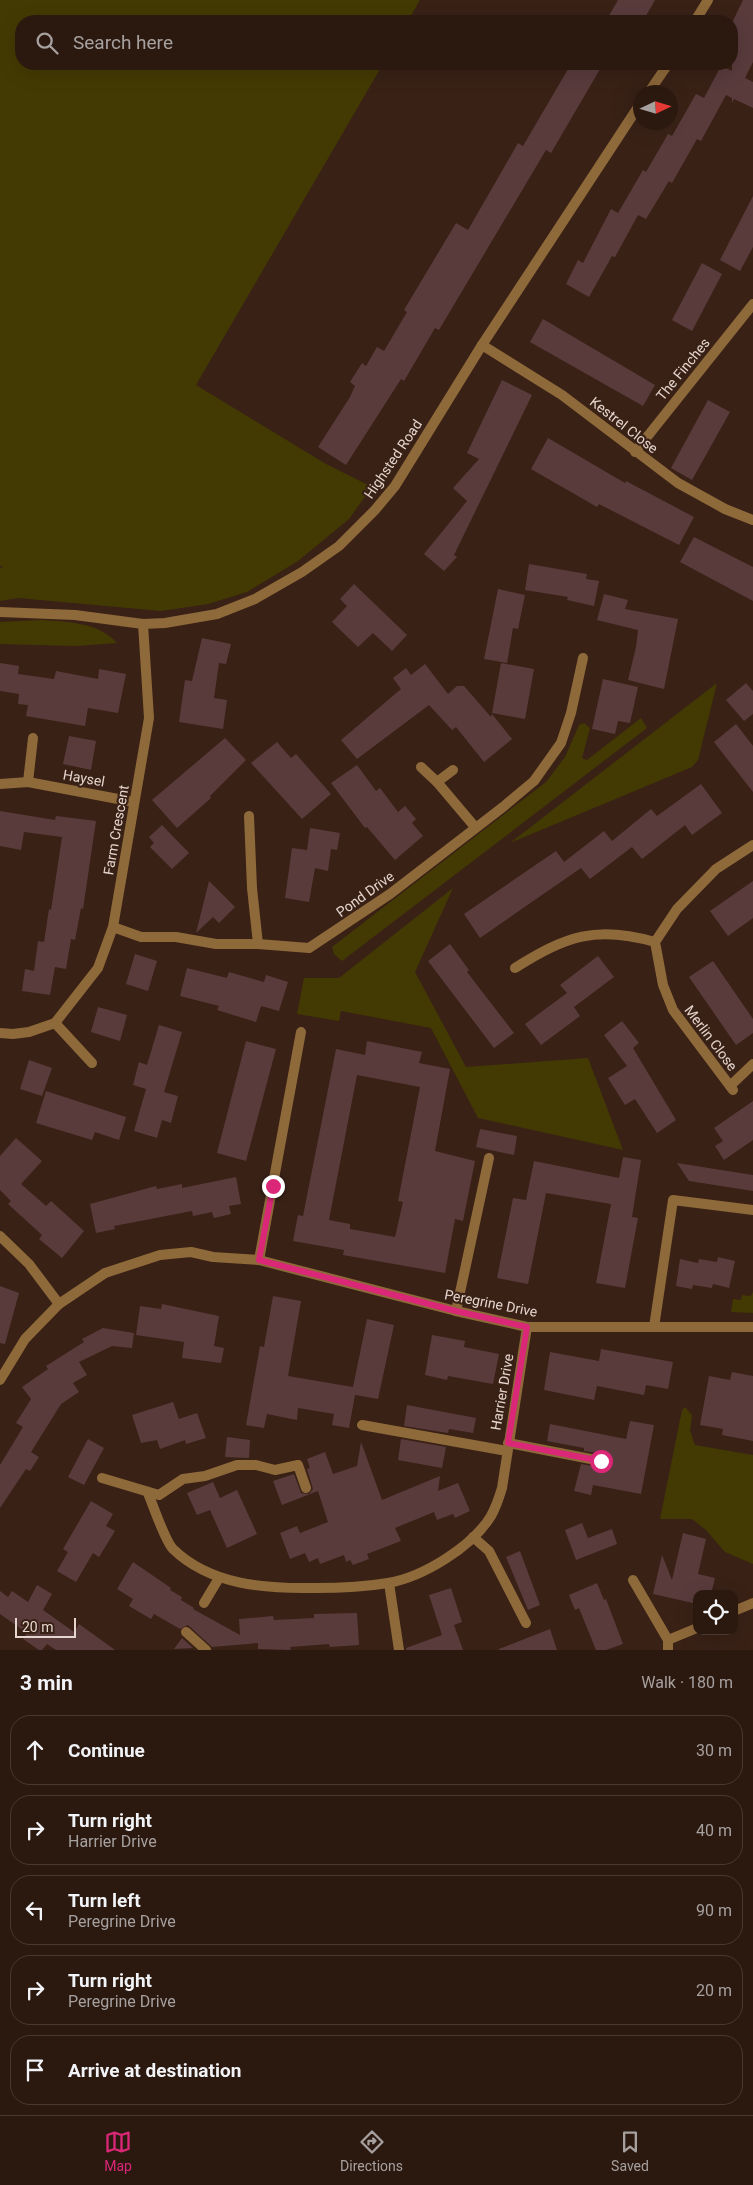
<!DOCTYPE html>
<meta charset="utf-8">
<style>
:root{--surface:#2b1910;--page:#332219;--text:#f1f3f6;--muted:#a6a09f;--line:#473830;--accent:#db2777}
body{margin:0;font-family:Roboto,sans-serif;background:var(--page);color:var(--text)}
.controls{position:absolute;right:15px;bottom:15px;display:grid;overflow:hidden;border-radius:10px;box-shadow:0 5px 20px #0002}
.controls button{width:45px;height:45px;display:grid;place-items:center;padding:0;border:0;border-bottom:1px solid var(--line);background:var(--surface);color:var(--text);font:25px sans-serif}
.compass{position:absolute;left:633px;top:85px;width:45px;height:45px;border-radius:50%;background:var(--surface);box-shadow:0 5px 20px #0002;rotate:86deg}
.scale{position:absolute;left:15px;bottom:12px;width:61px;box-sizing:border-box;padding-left:5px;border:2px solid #e6d5ce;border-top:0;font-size:14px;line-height:18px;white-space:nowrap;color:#e6d5ce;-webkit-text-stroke:4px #392116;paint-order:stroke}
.stop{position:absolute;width:15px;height:15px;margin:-11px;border:4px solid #db2777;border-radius:50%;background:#fff}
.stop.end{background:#db2777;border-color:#fff;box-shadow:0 1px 5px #0008}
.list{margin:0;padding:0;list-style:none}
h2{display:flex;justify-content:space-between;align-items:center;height:65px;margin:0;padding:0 20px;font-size:21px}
h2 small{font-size:16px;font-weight:400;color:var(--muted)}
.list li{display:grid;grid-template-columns:32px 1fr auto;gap:15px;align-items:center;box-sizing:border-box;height:70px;margin:0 10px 10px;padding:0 10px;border:1px solid var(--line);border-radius:20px}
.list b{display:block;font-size:19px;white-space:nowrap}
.list p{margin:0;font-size:16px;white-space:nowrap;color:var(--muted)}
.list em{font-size:16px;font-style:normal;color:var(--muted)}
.icon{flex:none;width:28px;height:28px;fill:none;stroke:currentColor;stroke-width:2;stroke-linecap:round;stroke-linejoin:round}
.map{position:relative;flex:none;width:753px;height:1650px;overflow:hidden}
.search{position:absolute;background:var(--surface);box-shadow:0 5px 20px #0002;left:15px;right:15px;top:15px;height:55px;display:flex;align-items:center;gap:12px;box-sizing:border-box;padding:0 18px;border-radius:20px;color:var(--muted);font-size:19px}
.sheet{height:465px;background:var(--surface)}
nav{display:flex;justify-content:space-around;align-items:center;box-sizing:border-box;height:70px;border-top:1px solid var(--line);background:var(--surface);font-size:14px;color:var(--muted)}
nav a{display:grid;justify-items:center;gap:2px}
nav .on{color:var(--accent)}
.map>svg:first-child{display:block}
</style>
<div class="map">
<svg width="753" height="1650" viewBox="0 0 753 1650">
<rect width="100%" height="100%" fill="#392116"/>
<!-- green -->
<g fill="#433a03">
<polygon points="0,0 420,0 408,21 21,21 21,64 383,64 196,385 326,464 372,487 349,519 298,561 247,592 208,604 161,611 18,598 0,601 0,569 3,566 0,566"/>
<path d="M42,620C68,622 98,622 117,643L75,646L0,644V622Z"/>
<polygon points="717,683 698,760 692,767 510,843"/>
<polygon points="641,718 647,728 342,961 334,954 332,947 546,782 565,757 579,725 584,723 590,728 582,758 587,760"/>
<polygon points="453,888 415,972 466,1067 588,1058 623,1150 478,1118 431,1028 341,1011 339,1021 297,1014 304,978 339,978"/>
<polygon points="753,1292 753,1313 731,1312 733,1299 741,1300 742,1295 751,1296"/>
<polygon points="685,1407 692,1415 690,1431 695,1445 753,1455 753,1564 725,1552 706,1530 692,1519 660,1519 682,1410"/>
</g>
<!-- building -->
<g fill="#593b3c" fill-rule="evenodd">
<polygon points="618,0 655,0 643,21 606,21"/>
<polygon points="743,0 753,0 753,62 745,78 753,82 753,108 734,99 732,103 732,98 726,95 701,141 697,139 672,183 669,181 646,219 638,215 615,257 612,256 589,297 566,284 578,260 583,263 611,209 618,213 643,170 646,172 668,134 672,136 696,94 704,98 721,66 732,71 732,23"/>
<polygon points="571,64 603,64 551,153 546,150 439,330 435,328 404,381 401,379 346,465 318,447 350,397 355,386 350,382 362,363 366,366 377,347 384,351 407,312 404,310 456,223 468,230 518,143 523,146"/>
<polygon points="753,196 753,247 740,271 720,260"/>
<polygon points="702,263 722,274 692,331 672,320"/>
<polygon points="543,319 655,385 643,406 530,342"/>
<polygon points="502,380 532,395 454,555 457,557 444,571 424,554 467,501 453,488 479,459 467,453"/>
<polygon points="708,400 730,412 692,480 671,468"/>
<polygon points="548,438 625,483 626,481 694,517 679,545 599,504 597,507 531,469"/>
<polygon points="694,537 753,567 753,601 680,562"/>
<polygon points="529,564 587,574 586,579 599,581 594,606 567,600 568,597 525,590"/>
<polygon points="354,584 407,635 392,651 373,633 358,647 332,622 347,606 340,599"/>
<polygon points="498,589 525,595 518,629 513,628 507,663 484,659"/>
<polygon points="604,594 628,600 625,609 678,619 664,689 628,680 636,647 638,630 597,620"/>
<polygon points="202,638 231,644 226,664 219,663 214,698 227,700 223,729 179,722 185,680 192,681"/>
<polygon points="0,663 19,666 18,674 54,679 56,671 98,679 99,669 126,674 118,713 88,708 85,726 26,716 28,705 18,704 19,694 0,691"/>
<polygon points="501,663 534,669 525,719 492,713"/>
<polygon points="425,664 448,694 457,686 464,686 491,717 492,714 512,739 484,762 456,727 452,730 429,705 357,759 341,740 401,689 393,678 406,668 411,675"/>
<polygon points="603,679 638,687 630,723 618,721 615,734 592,729"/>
<polygon points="746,683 753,691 753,714 744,721 726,700"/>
<polygon points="736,724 753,746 753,792 714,742"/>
<polygon points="69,736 96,741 91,770 63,764"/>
<polygon points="225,738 246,760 210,796 211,798 177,828 152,800"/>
<polygon points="277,742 291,758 296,754 331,794 302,819 251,763"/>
<polygon points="357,765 376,791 380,788 398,812 405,806 416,819 412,823 423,836 395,860 367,827 365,828 331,783"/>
<polygon points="701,784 722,813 692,835 685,825 642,859 632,847 590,879 581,868 480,938 464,914 556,851 564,862 604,831 612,841 651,809 657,816"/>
<polygon points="0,811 55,820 56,816 96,821 83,909 81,908 75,940 71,939 66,969 55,967 50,995 22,991 25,969 34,971 38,941 44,942 49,909 51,910 62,837 24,832 21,850 0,846"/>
<polygon points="162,825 189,853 172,869 150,847 154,843 149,837"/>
<polygon points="310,828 340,833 337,850 331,849 328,871 315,868 309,902 285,898 292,848 307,850"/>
<polygon points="209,881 235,907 219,923 213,917 196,933"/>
<polygon points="753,881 753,918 728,936 710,911"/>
<polygon points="450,944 469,970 467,972 514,1033 494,1048 428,961"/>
<polygon points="135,954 157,961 148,991 126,984"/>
<polygon points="598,956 614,977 574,1007 580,1016 541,1045 525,1024 567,993 560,985"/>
<polygon points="713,961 753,1019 753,1033 736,1045 689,977"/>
<polygon points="187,968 227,978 229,972 264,982 266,975 288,982 279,1011 261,1006 256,1022 217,1010 219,1006 180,996"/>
<polygon points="98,1007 127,1015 120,1041 91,1032"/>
<polygon points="622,1021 639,1043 633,1048 676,1120 657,1133 635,1099 625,1105 608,1078 627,1066 604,1035"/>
<polygon points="159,1025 182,1032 164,1092 178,1096 171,1123 162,1120 157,1138 134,1131 146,1089 133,1085 139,1062 147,1065"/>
<polygon points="246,1041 276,1049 246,1161 217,1153"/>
<path d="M367,1041L422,1052L419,1063L450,1069L435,1151L475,1161L463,1221L455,1219L445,1273L343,1255L344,1250L293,1241L298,1215L303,1216L336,1049L365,1055ZM357,1075L420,1087L398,1201L403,1202L395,1237L350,1229V1224L329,1220Z"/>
<polygon points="29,1060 52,1068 42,1096 20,1089"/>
<polygon points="46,1091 126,1117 119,1140 95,1132 92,1140 36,1123"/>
<polygon points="753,1101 753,1140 724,1160 715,1146 723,1141 714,1128"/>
<polygon points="480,1129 517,1136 514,1155 476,1147"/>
<polygon points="16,1138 42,1161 21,1184 46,1206 51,1201 84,1231 62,1258 39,1239 42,1235 8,1204 11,1201 0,1190 0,1156"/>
<polygon points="623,1157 641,1160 632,1217 638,1218 625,1288 596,1283 611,1204 546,1193 528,1284 497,1278 513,1198 526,1200 534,1161 619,1178"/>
<polygon points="677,1163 753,1175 753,1191 689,1181"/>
<polygon points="236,1177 241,1204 229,1206 231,1214 214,1218 212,1212 193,1216 192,1211 114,1226 115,1229 96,1233 90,1204 156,1186 157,1189 182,1184 182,1188"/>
<polygon points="718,1257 735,1261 729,1288 713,1284 712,1288 693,1285 692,1289 676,1286 680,1259 698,1263 699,1259 717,1262"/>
<polygon points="0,1286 19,1293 5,1344 0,1343"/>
<polygon points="273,1296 301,1301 288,1376 353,1387 367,1319 394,1325 378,1399 355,1395 349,1428 332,1425 334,1414 298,1408 297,1420 267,1414 264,1428 246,1425 260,1346 264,1347"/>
<polygon points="162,1304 219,1316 214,1346 224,1348 221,1363 182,1358 184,1342 136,1335 140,1306 161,1309"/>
<polygon points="103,1328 134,1333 132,1348 112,1346 79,1362 87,1375 73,1383 79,1392 61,1404 31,1452 39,1457 30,1471 26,1469 0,1508 0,1465 23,1427 16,1423 31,1399 22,1387 48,1369 46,1366 84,1342 82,1339"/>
<polygon points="432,1335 465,1341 464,1347 499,1354 493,1384 448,1376 447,1380 425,1375"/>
<polygon points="601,1349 673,1362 668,1389 646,1385 644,1395 597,1386 594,1400 544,1390 550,1352 599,1361"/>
<polygon points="732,1372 753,1376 753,1441 722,1435 723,1429 700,1425 709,1376 730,1380"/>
<polygon points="173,1402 179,1419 197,1413 206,1438 186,1444 185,1440 160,1449 157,1440 141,1443 132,1415"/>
<polygon points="407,1405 476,1418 473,1433 449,1429 448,1433 404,1426"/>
<polygon points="630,1421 654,1425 641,1494 593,1485 591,1495 574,1491 581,1464 603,1468 608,1463 607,1458 603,1454 584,1451 584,1448 547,1441 550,1424 626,1439"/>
<polygon points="227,1437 250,1440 249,1458 225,1457"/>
<polygon points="88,1439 104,1448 84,1485 68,1477"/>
<polygon points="401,1439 446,1447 442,1468 398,1460"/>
<polygon points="361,1442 382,1500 440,1476 438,1491 458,1483 470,1511 455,1518 453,1514 437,1520 434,1512 395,1528 401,1541 367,1554 369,1559 353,1565 350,1560 346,1562 344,1555 320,1564 318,1558 309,1562 305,1553 290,1559 280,1533 297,1526 300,1533 328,1522 318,1491 282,1505 273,1481 294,1474 301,1493 309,1494 313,1489 307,1469 310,1468 307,1459 325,1452 333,1474 357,1466"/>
<polygon points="213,1482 220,1498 237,1490 257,1534 227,1548 210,1510 197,1515 187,1493"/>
<polygon points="91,1501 113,1514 106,1526 115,1531 99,1557 93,1553 76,1582 57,1571 68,1552 63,1549"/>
<polygon points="582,1523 588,1538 612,1529 617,1544 576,1560 565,1530"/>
<polygon points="683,1533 706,1539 698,1574 715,1578 711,1594 697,1594 697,1604 653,1594 662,1555 672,1580"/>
<polygon points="520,1551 540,1605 528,1610 506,1557"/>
<polygon points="133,1562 171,1588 170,1590 182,1597 181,1600 194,1608 193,1609 240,1635 239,1619 273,1616 274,1620 314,1618 314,1614 357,1613 359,1645 330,1647 329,1644 290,1647 291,1650 258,1649 258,1643 212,1647 188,1625 180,1629 154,1614 151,1619 129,1606 133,1599 117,1589"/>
<polygon points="597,1583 604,1600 606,1599 623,1644 606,1650 596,1650 579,1608 575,1610 569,1595"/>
<polygon points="37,1585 52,1594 43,1610 74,1632 79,1624 115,1650 56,1650 47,1644 42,1650 39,1650 23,1639 27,1633 0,1614 0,1591 8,1597 12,1591 28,1602"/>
<polygon points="451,1588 462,1622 454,1625 463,1650 406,1650 406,1648 442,1635 429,1595"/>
<polygon points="550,1629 557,1650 499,1650 499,1649"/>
<polygon points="182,1638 193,1648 174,1649"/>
</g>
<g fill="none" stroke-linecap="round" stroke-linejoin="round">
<!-- service -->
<g stroke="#8e693a" stroke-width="10">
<polyline points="730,1086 753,1064"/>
<polyline points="456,1311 489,1158"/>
<polyline points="654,1327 673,1200 753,1210"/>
<polyline points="362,1425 507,1451"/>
<polyline points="508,1443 601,1461"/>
<polyline points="473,1537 489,1551 526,1623"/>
<polyline points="186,1632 206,1650"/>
</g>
<!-- minor -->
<g stroke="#8e693a" stroke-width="10">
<polyline points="482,345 562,395 678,483 725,509 753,520"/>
<polyline points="635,452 753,304"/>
<polyline points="421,767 437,782 475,827"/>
<polyline points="28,782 33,738"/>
<polyline points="437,782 453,770"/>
<polyline points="0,784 28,782 134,802"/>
<polyline points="249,816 252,888 258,944"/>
<polyline points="113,927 141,937 176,937 216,944 258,944 309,948 390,894 503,807 534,781 561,743 571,713 583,658"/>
<path d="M515,968C566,936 596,925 655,942"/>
<polyline points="55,1023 92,1063"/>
<polyline points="0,1033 13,1034 29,1032 55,1023 98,968 113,927 149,718 143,624"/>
<polyline points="733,1090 673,1010 663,985 655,942 677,909 716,869 753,845"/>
<polyline points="0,1236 29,1264 59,1304"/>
<polyline points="259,1260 301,1032"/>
<polyline points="0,1380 25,1339 59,1304 105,1273 160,1255 191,1252 213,1257 259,1260 456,1311 527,1327 753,1327"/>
<polyline points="102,1478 159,1495 183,1479 205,1476 237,1465 256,1465 275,1470 298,1465 306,1488"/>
<path d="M148,1493C153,1505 165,1541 173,1549C210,1585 265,1589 315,1588C339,1588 364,1587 388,1583C423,1577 472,1547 491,1516C496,1507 499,1498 502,1488L527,1327"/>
<polyline points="633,1580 668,1640 668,1650"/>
<polyline points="389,1583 399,1650"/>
<polyline points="204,1603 219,1578"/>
<polyline points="734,1611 753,1603"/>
<polyline points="668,1640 697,1628"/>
</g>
<!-- tertiary -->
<g stroke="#8e693a" stroke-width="10">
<polyline points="695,21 708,0"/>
<polyline points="649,92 668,64"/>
<polyline points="0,612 75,615 143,624 165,623 217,614 255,599 302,572 339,546 375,510 395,486 482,345 640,104"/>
</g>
</g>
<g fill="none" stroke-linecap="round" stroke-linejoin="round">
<!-- route -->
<polyline stroke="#db2777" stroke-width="6" points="273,1186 259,1260 456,1311 527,1327 508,1443 601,1461"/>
</g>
<g text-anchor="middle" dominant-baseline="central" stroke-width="4.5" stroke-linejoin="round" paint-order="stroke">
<!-- street labels -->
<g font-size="14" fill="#e6d5ce" stroke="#392116">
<text transform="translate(683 369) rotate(-51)">The Finches</text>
<text transform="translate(624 425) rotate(38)">Kestrel Close</text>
<text transform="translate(393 459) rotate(-56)">Highsted Road</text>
<text transform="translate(84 778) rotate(10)">Haysel</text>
<text transform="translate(116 830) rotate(-80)">Farm Crescent</text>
<text transform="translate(365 894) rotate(-36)">Pond Drive</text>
<text transform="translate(711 1038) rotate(53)">Merlin Close</text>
<text transform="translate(491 1303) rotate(11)">Peregrine Drive</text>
<text transform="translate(502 1392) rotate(-80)">Harrier Drive</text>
</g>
</g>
</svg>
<div class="controls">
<button><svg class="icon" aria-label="locate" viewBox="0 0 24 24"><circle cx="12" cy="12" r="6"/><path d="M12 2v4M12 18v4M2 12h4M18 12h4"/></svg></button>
</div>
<svg class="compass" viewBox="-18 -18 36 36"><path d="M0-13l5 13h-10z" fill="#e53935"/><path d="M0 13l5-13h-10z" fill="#a6a09f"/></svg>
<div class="scale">20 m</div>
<div class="stop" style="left:601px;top:1461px"></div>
<div class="stop end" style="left:273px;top:1186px"></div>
<div class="search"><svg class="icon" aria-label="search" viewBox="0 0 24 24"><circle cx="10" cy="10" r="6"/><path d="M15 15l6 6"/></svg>Search here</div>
</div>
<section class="sheet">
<h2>3 min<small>Walk · 180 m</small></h2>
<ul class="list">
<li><svg class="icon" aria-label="ahead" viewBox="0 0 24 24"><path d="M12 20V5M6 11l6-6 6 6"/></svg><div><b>Continue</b></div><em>30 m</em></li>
<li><svg class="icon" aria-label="right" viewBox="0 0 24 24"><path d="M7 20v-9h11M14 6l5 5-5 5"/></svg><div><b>Turn right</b><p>Harrier Drive</p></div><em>40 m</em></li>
<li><svg class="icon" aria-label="left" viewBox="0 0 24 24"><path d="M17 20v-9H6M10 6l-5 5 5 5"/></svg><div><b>Turn left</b><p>Peregrine Drive</p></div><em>90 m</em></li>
<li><svg class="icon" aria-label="right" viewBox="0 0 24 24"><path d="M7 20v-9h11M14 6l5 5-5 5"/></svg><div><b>Turn right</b><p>Peregrine Drive</p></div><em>20 m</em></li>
<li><svg class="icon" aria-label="arrive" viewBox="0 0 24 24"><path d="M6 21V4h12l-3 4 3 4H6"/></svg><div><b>Arrive at destination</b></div></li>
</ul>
</section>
<nav>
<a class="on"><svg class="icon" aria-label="map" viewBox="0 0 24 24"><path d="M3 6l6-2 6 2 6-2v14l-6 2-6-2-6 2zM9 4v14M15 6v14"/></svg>Map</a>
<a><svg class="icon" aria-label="directions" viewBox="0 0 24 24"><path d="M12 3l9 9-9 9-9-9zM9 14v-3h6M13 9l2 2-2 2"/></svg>Directions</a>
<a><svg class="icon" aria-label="saved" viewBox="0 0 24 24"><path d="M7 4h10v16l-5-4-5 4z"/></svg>Saved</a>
</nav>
